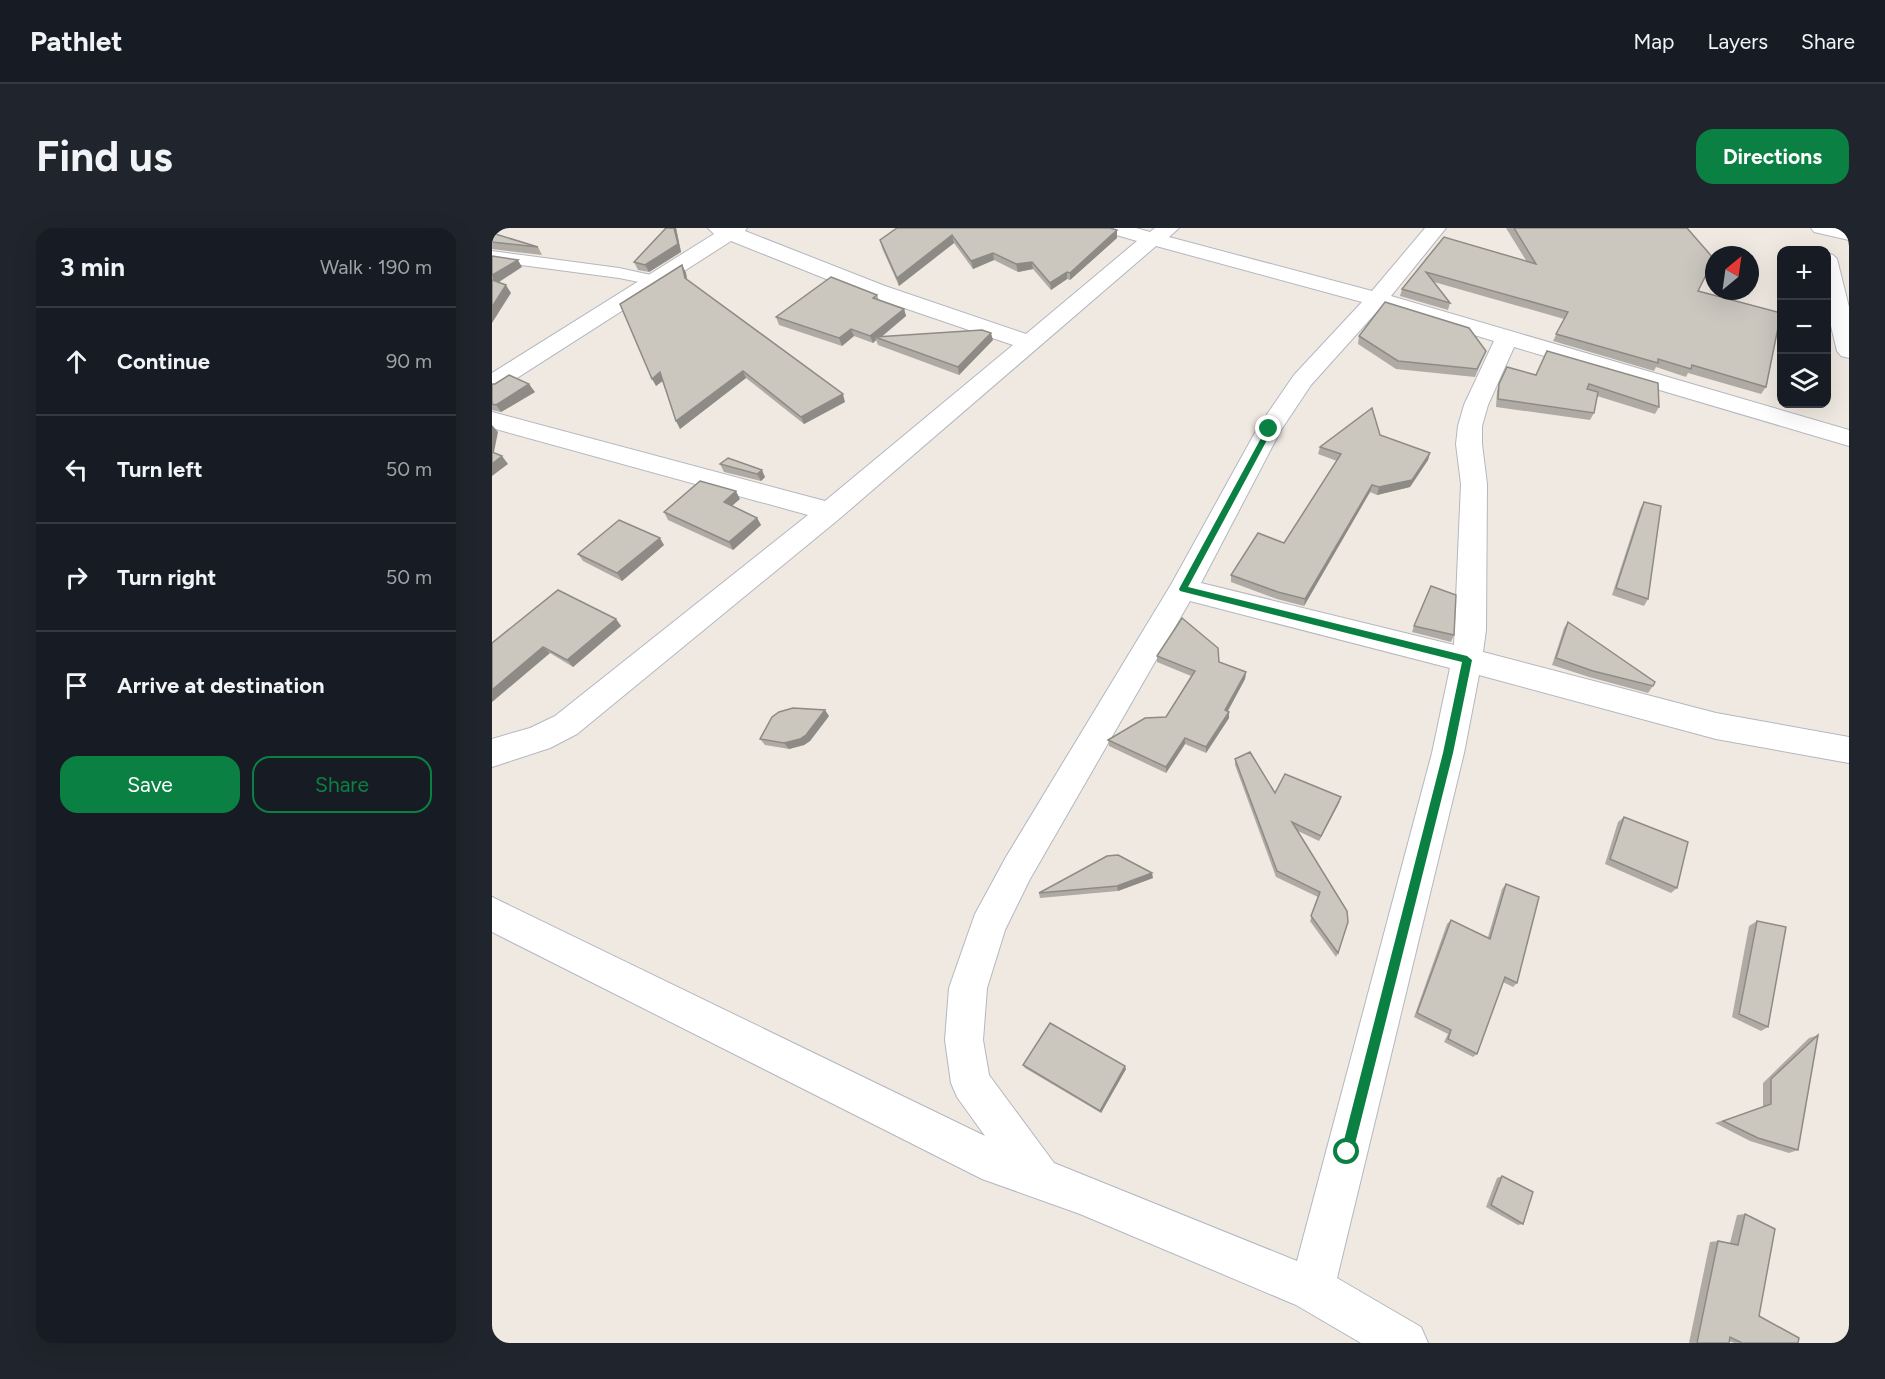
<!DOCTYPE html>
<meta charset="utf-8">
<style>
:root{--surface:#171b24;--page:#20242c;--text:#f1f3f6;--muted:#9ea1a6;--line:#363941;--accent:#0b8043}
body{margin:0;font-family:Figtree,sans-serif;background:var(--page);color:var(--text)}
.controls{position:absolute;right:18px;top:18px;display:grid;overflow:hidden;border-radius:12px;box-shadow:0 6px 24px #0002}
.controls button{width:54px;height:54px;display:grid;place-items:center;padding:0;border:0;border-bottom:2px solid var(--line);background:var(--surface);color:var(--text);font:30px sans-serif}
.compass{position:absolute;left:1213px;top:18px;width:54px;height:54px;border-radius:50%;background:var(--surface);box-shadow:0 6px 24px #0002;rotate:29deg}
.stop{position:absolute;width:18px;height:18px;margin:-14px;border:4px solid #0b8043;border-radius:50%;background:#fff}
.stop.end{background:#0b8043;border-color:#fff;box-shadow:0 2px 6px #0008}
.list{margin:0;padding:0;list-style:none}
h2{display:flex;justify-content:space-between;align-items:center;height:78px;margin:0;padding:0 24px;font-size:26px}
h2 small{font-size:20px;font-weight:400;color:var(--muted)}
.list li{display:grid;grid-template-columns:39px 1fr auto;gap:18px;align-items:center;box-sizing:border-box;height:108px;padding:0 24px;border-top:2px solid var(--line)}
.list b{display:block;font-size:22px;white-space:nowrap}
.list em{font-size:20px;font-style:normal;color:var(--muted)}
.actions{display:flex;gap:12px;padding:18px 24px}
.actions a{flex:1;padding:14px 0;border:2px solid var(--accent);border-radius:18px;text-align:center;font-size:21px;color:var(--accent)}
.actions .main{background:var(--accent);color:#fff}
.icon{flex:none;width:33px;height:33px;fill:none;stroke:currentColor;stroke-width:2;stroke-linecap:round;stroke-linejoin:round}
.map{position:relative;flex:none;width:1357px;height:1115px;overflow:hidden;border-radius:18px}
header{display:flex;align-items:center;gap:36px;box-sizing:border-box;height:84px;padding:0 30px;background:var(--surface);border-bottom:2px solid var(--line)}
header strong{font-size:28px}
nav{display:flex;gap:33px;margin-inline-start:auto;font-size:21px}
.intro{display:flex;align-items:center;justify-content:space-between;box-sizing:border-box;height:144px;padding:0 36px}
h1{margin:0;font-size:42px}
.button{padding:15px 27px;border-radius:18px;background:var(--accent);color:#fff;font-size:21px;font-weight:700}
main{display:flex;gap:36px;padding:0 36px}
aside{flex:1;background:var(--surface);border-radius:18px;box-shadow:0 6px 24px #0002}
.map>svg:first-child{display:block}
</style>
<header>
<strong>Pathlet</strong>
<nav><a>Map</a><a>Layers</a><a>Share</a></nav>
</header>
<div class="intro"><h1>Find us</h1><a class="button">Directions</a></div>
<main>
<aside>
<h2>3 min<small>Walk · 190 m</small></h2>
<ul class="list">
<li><svg class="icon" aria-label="ahead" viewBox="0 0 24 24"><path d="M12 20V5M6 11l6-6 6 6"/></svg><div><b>Continue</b></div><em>90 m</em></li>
<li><svg class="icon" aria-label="left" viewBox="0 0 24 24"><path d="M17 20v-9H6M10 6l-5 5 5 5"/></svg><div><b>Turn left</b></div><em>50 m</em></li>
<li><svg class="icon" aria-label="right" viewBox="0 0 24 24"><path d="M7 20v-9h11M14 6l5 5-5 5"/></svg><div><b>Turn right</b></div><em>50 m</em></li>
<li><svg class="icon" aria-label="arrive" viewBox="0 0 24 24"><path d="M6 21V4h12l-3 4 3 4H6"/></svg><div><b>Arrive at destination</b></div></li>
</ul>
<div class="actions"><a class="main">Save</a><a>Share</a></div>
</aside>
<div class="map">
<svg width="1357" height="1115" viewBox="0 0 1357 1115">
<rect width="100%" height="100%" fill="#efe9e1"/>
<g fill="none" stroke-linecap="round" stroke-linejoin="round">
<defs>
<polygon id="lane" points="0,23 127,40 168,49 170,52 162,57 127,50 0,33"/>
<g id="street">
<path d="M216,0H255L253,3L393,58L534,106L645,13L614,4L611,0H644L658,4L663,0H687L677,9L880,63L933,0H954L899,68L1357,202V218L1022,119L996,177L990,198V216L995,256L994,402L991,424L1224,485L1357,509V535L1224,511L987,447L972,525L845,1050L929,1099L936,1115H869L804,1077L588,986L490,951L0,704V669L493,908L465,869L459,855L453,812L457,760L483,686L514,629L680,355L765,201L802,147L870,74L664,18L347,291L85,506L58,520L0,539V511L38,500L63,488L316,287L0,200V184L333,273L521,117L377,68L239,13L8,161L0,163V145L222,6ZM889,79L1002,113L972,177L966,198L964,216L969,256L962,417L709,355L789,202L819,157ZM698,373L958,440L940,525L805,1033L562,935L497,847L491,812L495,760L513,702L538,651Z"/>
<polygon points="1319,0 1357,0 1357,12 1322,4"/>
<polygon points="1334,25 1341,27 1345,31 1357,79 1357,130 1349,128 1345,123 1334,77"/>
</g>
</defs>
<!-- lane casing -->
<use href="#lane" stroke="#b4b7c1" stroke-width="2"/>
<!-- street casing -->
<use href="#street" stroke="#b4b7c1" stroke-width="2"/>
<!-- lane -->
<use href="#lane" fill="#fff" fill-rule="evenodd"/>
<!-- street -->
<use href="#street" fill="#fff" fill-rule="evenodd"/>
</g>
<!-- wall -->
<g fill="#afaba4">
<polygon points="184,0 189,24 157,44 146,42 142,34"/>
<polygon points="405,0 625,2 625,10 578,52 575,51 559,62 541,41 526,44 502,32 481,41 462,15 407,58 390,20 388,12"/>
<polygon points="1014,0 1195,0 1206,63 1274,159 1269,166 1196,145 1194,149 1164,139 1162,143 1061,113 1072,91 942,54 958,75 956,82 908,68 910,61 952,9 1035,34"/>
<polygon points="0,5 46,19 50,27 0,21"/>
<polygon points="190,37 194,45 195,52 353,174 312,196 254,150 188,201 170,153 164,158"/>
<polygon points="385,67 387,72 412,81 414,88 388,109 501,112 467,147 386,117 384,112 381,115 362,108 350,118 287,97 284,89"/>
<polygon points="867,108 994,123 983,149 904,141 866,116"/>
<polygon points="1055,123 1167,179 1163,186 1105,168 1102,185 1098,192 1004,179 1005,163 1007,156 1044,147"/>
<polygon points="0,156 43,164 9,184 0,182"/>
<polygon points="888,207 938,225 936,232 918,259 885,267 878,264 812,378 785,371 739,354 739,347 792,315 845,233 826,226 828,219"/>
<polygon points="236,230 273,249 269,253 232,244 228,236"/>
<polygon points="248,271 240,278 265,290 269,297 241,322 176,292 172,284"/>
<polygon points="1152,274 1156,371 1152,378 1120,367 1148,281"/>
<polygon points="172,317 130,353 91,333 86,326"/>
<polygon points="124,391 129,398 81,439 58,425 0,474 0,415"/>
<polygon points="1076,394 1161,458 1156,465 1097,449 1060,437 1072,400"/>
<polygon points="922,398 962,407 959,414 920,404"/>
<polygon points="665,428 727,434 754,444 753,451 736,483 737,484 737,490 714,525 693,516 674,545 617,518 616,512 674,489 699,448 665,434"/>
<polygon points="337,488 318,513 312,517 297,521 273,517 268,511"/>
<polygon points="743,531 783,565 849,569 847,575 827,613 806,603 855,683 846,725 844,729 818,693 826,669 784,649 743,537"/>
<polygon points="1132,589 1185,660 1179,665 1113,636 1126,594"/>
<polygon points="661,650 626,663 548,670 547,665"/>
<polygon points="1014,656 1025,755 1021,759 1011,754 985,826 981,829 952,814 956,806 922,789 955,696 959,692 996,709 1010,661"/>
<polygon points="1265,693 1276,799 1269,803 1240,789 1257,698"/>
<polygon points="1326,807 1306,922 1297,925 1258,913 1223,895 1271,879 1271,855 1317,810"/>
<polygon points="531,837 634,841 609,885 533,840"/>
<polygon points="1010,948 1031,996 1026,997 994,979 1005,950"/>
<polygon points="1253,986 1267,1088 1306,1115 1242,1115 1237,1113 1237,1115 1197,1115 1218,1014 1226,1013 1238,1015 1245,987"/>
</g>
<!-- shaded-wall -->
<g fill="#8e8b86">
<polygon points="182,0 184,0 189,24 157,44 153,37"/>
<polygon points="625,2 625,10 578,52 578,45"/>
<polygon points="460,7 462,15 407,58 405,50"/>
<polygon points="501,25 502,32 481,41 479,33"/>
<polygon points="26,32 30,39 1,58 0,47"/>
<polygon points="540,34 541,41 526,44 524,36"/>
<polygon points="190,37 194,45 196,57 193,50"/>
<polygon points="575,44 575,51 559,62 558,55"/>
<polygon points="14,57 19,65 0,95 0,79"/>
<polygon points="412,81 414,88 387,111 383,109 384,112 381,115 378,108"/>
<polygon points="359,101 362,108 350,118 347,110"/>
<polygon points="499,105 501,112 467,147 466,139"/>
<polygon points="251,143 254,150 188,201 184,193"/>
<polygon points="168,144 172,152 164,158 160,151"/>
<polygon points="37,156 43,164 9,184 4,177"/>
<polygon points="351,166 353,174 312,196 309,189"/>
<polygon points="0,197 6,204 1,229 0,228"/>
<polygon points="938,225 936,232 918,259 885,267 887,259"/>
<polygon points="10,228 16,236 0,248 0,236"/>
<polygon points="270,242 273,249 269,253 265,246"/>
<polygon points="880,257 878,264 812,378 813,371"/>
<polygon points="244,263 248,271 236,281 232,274"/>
<polygon points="265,290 269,297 241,322 237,314"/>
<polygon points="168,310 172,317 130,353 125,345"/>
<polygon points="124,391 129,398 81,439 75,432"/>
<polygon points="51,419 58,425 0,474 0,462"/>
<polygon points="754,444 753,451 733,488 733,482"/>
<polygon points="333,482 337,488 318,513 312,517 297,521 292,515"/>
<polygon points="737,484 737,490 714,525 714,519"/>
<polygon points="693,510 693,516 674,545 674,539"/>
<polygon points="849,569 847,575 827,613 829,608"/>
<polygon points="660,645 661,650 626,663 625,658"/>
<polygon points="633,838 634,841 609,885 608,883"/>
</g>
<!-- building -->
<g fill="#cbc7bf" stroke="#8e8b86" stroke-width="1.5">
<polygon points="174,0 182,0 186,16 153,37 142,34"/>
<polygon points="405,0 618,0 625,2 578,45 575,44 558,55 540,34 524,36 501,25 479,33 460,7 405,50 388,12"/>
<polygon points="1022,0 1195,0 1222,31 1206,63 1289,85 1274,159 1200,137 1199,141 1166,131 1166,135 1064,106 1076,84 934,44 958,75 910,61 952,9 1044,36"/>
<polygon points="0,5 46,19 0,14"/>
<polygon points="0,28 26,32 0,47"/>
<polygon points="190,37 193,50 351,166 309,189 251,143 184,193 168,144 160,151 128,76"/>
<polygon points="339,49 385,67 381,70 412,81 378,108 359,101 347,110 284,89"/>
<polygon points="0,52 14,57 0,79"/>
<polygon points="893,74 977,100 994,123 985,141 906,133 867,108"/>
<polygon points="490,102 499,105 466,139 383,109"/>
<polygon points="1055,123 1166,155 1167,179 1097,156 1095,161 1106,164 1102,185 1006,171 1007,156 1015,139 1044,147"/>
<polygon points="17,147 37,156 4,177 0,176 0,156 3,156"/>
<polygon points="880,180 888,207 938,225 920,252 887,259 880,257 813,371 786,364 739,347 766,305 792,315 849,226 828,219"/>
<polygon points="0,224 10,228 0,236"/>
<polygon points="236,230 270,242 265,246 228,236"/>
<polygon points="208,253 244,263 232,274 265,290 237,314 172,284"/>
<polygon points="1152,274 1169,278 1156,371 1124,360"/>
<polygon points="127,292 168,310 125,345 86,326"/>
<polygon points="939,358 964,367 962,407 922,398"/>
<polygon points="66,362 124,391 75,432 51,419 0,462 0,415"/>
<polygon points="690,390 726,420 727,434 754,444 733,482 737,484 714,519 693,510 674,539 616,512 653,490 674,489 703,443 665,428"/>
<polygon points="1076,394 1163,454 1161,458 1101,443 1064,430"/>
<polygon points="301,480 333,482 314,507 308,511 292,515 268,511 280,489 287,484"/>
<polygon points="758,524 783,565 793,546 849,569 829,608 800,594 855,683 856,694 846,725 819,688 828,664 785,643 743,531"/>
<polygon points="1132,589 1196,614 1185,660 1118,631"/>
<polygon points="626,627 660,645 625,658 547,665 615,628"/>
<polygon points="1014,656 1047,669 1025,755 1013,749 985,826 956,811 959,802 925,785 959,692 998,711"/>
<polygon points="1265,693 1294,699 1276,799 1247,786"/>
<polygon points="558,795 633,838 608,883 531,837"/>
<polygon points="1326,807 1306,922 1266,910 1231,893 1279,876 1279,851"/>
<polygon points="1010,948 1041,964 1031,996 999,977"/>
<polygon points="1253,986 1283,1001 1267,1088 1307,1110 1306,1115 1250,1115 1238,1109 1237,1115 1205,1115 1226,1013 1246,1017"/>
</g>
<!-- route -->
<polygon fill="#0b8043" points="777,199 781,201 696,359 975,428 980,432 961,525 861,924 855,930 849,924 951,525 970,434 688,363 687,361 774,201"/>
</svg>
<div class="controls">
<button>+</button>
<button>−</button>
<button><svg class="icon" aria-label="layers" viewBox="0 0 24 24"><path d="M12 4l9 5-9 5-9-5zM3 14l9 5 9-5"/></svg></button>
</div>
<svg class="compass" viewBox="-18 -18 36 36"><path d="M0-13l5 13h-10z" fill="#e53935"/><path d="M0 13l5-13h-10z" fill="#9ea1a6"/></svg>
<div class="stop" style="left:855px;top:924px"></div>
<div class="stop end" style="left:777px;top:201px"></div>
</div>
</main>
